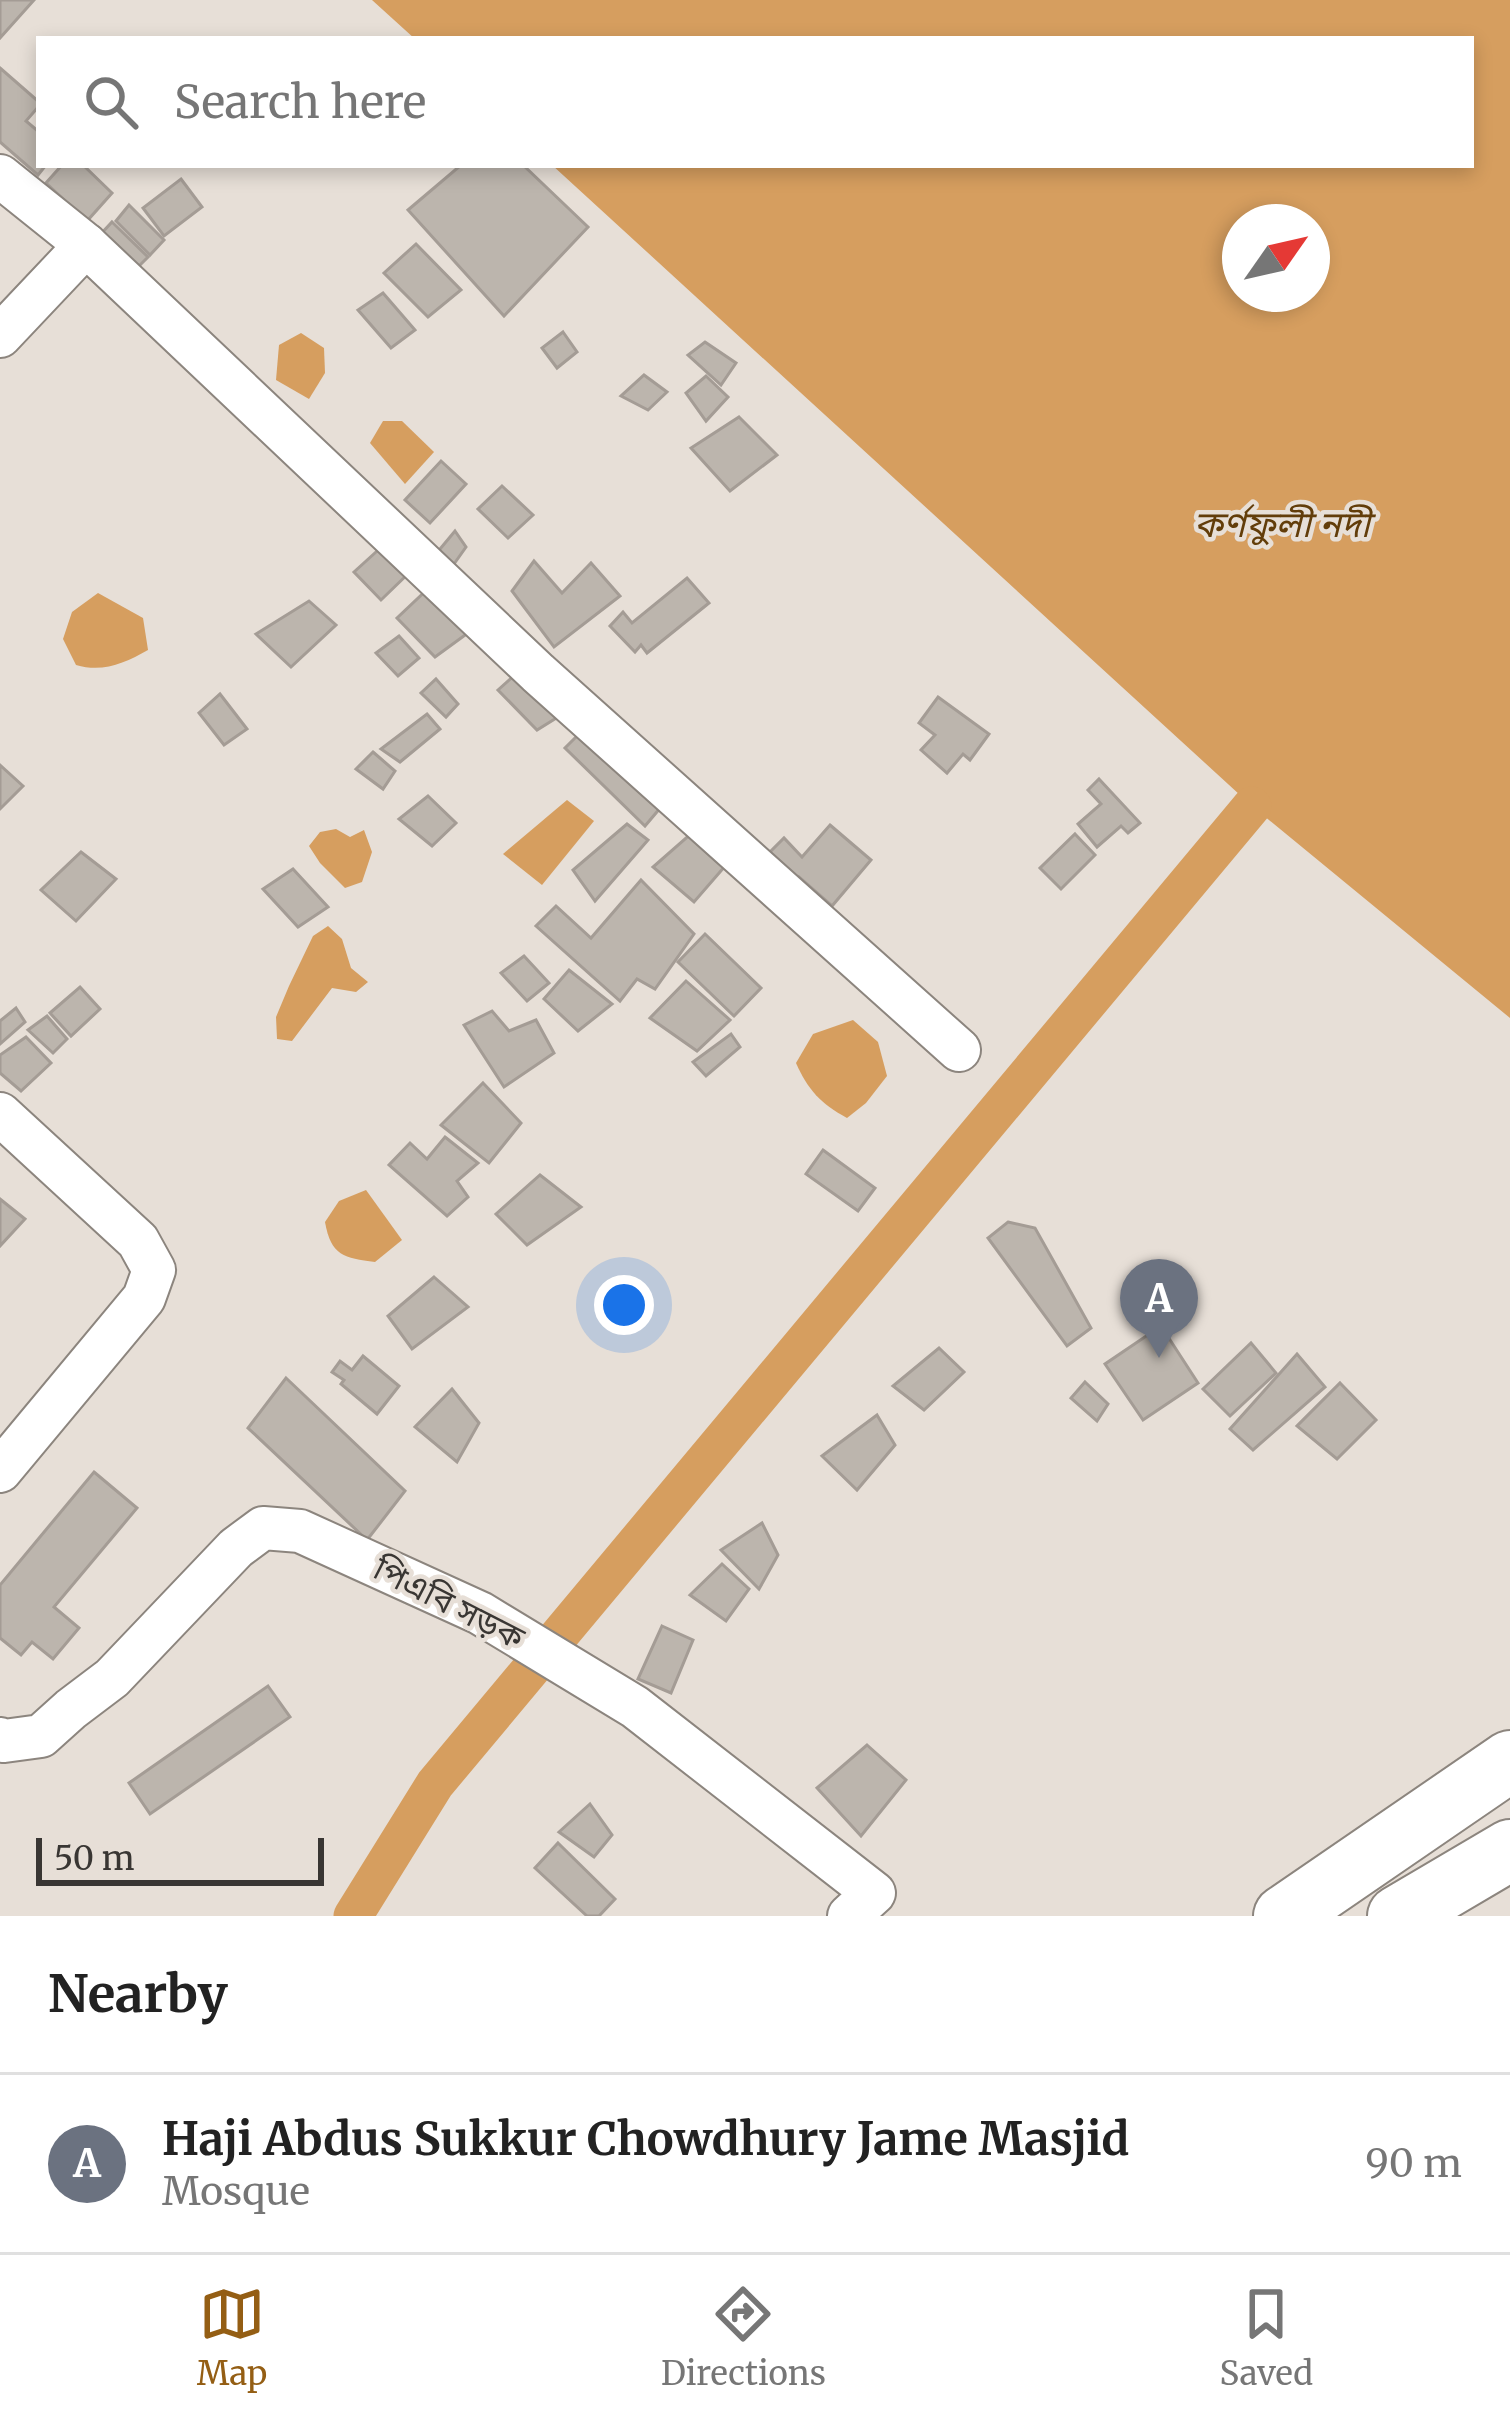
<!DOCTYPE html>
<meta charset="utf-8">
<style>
:root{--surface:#fff;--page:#f2f2f2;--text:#222;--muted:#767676;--line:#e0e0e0;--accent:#945e14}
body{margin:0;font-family:Merriweather,"Noto Sans Bengali",serif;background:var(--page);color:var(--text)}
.compass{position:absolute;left:1222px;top:204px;width:108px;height:108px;border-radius:50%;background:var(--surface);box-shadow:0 6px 18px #0003;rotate:56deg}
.scale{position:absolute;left:36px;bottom:30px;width:288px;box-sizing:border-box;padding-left:12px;border:6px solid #393633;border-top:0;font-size:33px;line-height:42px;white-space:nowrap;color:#393633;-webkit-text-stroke:9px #e7dfd7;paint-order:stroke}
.you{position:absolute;left:624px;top:1305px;width:42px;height:42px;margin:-30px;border:9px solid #fff;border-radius:50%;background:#1a73e8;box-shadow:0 0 0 18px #1a73e833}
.badge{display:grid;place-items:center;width:78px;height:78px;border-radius:50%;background:var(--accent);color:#fff;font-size:39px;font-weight:700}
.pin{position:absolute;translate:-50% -99px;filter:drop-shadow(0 3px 6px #0008)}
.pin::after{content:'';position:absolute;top:63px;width:42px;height:36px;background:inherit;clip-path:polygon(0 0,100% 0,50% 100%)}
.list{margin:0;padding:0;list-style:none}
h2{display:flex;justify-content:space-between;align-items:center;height:156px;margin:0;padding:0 48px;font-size:51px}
h2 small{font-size:39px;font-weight:400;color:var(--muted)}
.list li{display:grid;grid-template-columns:78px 1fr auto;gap:36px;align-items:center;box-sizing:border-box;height:180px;padding:0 48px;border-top:3px solid var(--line)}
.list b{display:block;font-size:45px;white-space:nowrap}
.list p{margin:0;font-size:39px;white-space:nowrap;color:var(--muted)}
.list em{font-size:39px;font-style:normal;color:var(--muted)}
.icon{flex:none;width:66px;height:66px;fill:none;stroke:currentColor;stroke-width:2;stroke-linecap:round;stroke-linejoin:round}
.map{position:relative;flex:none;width:1510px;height:1916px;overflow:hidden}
.search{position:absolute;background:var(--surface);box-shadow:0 6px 18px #0003;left:36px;right:36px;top:36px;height:132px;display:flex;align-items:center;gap:30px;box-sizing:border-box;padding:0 42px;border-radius:0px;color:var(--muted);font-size:45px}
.sheet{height:336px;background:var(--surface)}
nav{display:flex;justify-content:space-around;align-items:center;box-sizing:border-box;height:168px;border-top:3px solid var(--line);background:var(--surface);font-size:33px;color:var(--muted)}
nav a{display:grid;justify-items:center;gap:6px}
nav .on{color:var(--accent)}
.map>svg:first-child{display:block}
</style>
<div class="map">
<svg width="1510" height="1916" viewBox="0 0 1510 1916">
<rect width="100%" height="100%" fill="#e7dfd7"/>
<!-- water -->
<g fill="#d69e5f" fill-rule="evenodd">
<path d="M372,0H1510V1018L1252,806L552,165H1471V39H415ZM1240,222H1312V294H1240Z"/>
<polygon points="301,333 324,348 325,373 309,399 276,380 279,345"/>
<polygon points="383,421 402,421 434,452 405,484 370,443"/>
<path d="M98,593L143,618L148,650C125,663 103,673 76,665L63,639L72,612Z"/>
<polygon points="567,800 594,821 542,885 503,854"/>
<polygon points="336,829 350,837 364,830 372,852 362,882 345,888 320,863 309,846 320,832"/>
<polygon points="328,926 342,939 351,968 368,982 356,992 332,988 292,1041 277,1039 276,1017 289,986 313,936"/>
<path d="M853,1020L878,1042L887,1076L866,1103L847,1118C821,1104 808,1090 796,1063L813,1034Z"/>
<path d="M366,1190L402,1240L375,1262C344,1258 331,1256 325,1222L339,1201Z"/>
</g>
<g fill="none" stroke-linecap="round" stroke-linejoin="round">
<!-- canal -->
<polyline stroke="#d69e5f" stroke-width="39" points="353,1916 435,1784 1252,806"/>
</g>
<!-- building -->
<g fill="#bcb5ad" stroke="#a49c95" stroke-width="3">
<polygon points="0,0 34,0 0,38"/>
<polygon points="0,68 39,102 39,106 26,121 39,132 39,165 46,165 38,175 0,142"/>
<polygon points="62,165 83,165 112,193 87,221 46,183"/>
<polygon points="461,165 523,165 588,227 504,316 408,210"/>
<polygon points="181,179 202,207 164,236 143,208"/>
<polygon points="129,205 164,240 150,255 116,221"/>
<polygon points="112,222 148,257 134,271 99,236"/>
<polygon points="416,244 461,290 428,317 384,273"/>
<polygon points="383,293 415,330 391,348 358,310"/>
<polygon points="563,332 577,352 557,368 542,348"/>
<polygon points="705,342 736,363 721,385 688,355"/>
<polygon points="644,375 667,392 648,410 621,396"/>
<polygon points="706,376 728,397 706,421 686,393"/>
<polygon points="739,417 777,455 730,491 691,448"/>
<polygon points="441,461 466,484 430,523 405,500"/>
<polygon points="502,486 533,515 508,538 478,509"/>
<polygon points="455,531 466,547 454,564 462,578 430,561"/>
<polygon points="387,542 413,569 381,600 354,572"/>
<polygon points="534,561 562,593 591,563 620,596 554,647 512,591"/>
<polygon points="687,578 709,603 647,653 641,645 635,652 610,626 623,612 632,623"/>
<polygon points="432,585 472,630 435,657 397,618"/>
<polygon points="309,601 336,625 291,667 256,634"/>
<polygon points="399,636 419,658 398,676 376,653"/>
<polygon points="516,674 558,717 537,730 498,690"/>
<polygon points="436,679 458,704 446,717 421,693"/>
<polygon points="220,694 247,729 224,745 199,713"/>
<polygon points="938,697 989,734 970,760 963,754 947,773 921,750 935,735 919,723"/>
<polygon points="427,714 440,729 400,762 381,749"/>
<polygon points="581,732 661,807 645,826 565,748"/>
<polygon points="373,752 395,771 383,789 356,769"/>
<polygon points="0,765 23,786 0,809"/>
<polygon points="1099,779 1140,823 1128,833 1121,826 1097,847 1078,824 1101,804 1088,790"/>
<polygon points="428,796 456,823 432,846 399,819"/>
<polygon points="627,824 648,840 595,901 573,870"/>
<polygon points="830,825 871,860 832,906 799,877 795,883 766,856 784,838 802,857"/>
<polygon points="694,831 726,865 694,902 653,867"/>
<polygon points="1075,834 1095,855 1061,889 1040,868"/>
<polygon points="81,852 116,879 76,921 41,890"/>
<polygon points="293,869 328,907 298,927 263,889"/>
<polygon points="641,880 694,934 655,989 637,979 620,1001 536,926 556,906 591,938"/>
<polygon points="705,934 761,988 734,1016 678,962"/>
<polygon points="524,956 549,983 527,1001 501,973"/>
<polygon points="569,970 612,1004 578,1031 544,999"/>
<polygon points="686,981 730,1020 697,1051 650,1018"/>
<polygon points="80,987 100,1009 71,1036 50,1013"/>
<polygon points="16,1008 25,1022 0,1044 0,1021"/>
<polygon points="492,1011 509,1031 536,1020 554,1053 504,1087 464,1025"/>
<polygon points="47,1016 67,1039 53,1053 28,1030"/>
<polygon points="731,1034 740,1047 706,1076 693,1062"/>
<polygon points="26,1037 51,1063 21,1091 0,1073 0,1055"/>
<polygon points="483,1083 521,1123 489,1163 441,1125"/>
<polygon points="445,1137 478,1163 457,1181 468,1197 447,1216 389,1165 410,1143 427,1159"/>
<polygon points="823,1150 875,1188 858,1211 806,1174"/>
<polygon points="540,1175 581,1207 527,1245 496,1214"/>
<polygon points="0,1199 25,1219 0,1246"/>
<polygon points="1008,1222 1035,1228 1091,1328 1067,1346 988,1238"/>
<polygon points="434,1277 468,1307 412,1349 388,1316"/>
<polygon points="1161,1326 1198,1383 1143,1420 1105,1364"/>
<polygon points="1251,1343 1276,1373 1230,1416 1203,1389"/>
<polygon points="939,1348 964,1372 924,1410 893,1386"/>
<polygon points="1297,1354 1325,1387 1253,1450 1230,1429"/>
<polygon points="363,1356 399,1386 377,1414 341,1384 344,1380 332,1372 340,1361 352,1370"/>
<polygon points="286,1378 405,1491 367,1540 248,1428"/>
<polygon points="1085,1382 1108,1404 1097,1421 1071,1398"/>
<polygon points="1340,1383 1376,1420 1337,1459 1297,1426"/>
<polygon points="452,1389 479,1423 457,1462 415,1427"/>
<polygon points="877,1415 895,1445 857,1490 822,1456"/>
<polygon points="94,1472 137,1508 54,1607 79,1628 53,1659 32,1642 21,1655 0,1638 0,1585"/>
<polygon points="762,1523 778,1555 759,1589 721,1550"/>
<polygon points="722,1564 749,1589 726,1621 690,1595"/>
<polygon points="662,1626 693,1640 671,1693 638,1679"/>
<polygon points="268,1686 290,1717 150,1814 129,1783"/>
<polygon points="867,1745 906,1780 861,1836 817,1788"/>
<polygon points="590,1804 612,1835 594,1857 559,1832"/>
<polygon points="558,1843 615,1899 599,1916 587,1916 535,1868"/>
</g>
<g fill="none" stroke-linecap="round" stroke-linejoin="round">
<defs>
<g id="minor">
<polyline points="0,176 86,245 538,673 959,1050"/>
<polyline points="0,336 86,245"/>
<polyline points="0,1114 138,1241 154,1270 144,1298 0,1471"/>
<polyline points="0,1739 4,1741 41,1736 71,1709 112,1678 236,1548 263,1528 300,1531 480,1613 635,1707 874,1893 849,1916"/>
</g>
<g id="highway">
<polyline points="1284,1916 1510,1761"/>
<polyline points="1398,1916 1510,1850"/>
</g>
</defs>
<!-- minor casing -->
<use href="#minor" stroke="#8c857e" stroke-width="46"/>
<!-- highway casing -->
<use href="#highway" stroke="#8c857e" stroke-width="64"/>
<!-- minor -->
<use href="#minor" stroke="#fff" stroke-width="42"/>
<!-- highway -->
<use href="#highway" stroke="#fff" stroke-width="60"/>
</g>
<g text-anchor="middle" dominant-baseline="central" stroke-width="9" stroke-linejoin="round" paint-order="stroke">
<!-- street labels -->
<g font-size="33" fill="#393633" stroke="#e7dfd7">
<text transform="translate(449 1603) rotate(27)">পিএবি সড়ক</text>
</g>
<!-- water labels -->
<g font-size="36" font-style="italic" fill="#623d0a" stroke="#e7dfd7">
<text x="1282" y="524">কর্ণফুলী নদী</text>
</g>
</g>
</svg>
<svg class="compass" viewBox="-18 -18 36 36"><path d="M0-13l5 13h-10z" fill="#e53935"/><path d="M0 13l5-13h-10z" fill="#767676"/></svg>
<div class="scale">50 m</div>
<div class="you"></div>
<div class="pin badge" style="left:1159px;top:1358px;background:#6b7280">A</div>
<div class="search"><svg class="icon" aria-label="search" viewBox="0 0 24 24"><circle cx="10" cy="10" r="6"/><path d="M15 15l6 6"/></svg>Search here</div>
</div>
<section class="sheet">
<h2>Nearby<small></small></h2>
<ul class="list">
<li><span class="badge" style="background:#6b7280">A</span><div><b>Haji Abdus Sukkur Chowdhury Jame Masjid</b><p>Mosque</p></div><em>90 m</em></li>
</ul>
</section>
<nav>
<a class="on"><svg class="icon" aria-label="map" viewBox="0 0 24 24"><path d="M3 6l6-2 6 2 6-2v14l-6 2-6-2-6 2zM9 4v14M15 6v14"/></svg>Map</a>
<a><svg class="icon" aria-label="directions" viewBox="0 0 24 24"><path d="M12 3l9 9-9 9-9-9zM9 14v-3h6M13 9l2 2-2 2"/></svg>Directions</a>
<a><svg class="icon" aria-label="saved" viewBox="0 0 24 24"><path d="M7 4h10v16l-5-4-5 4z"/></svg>Saved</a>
</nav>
